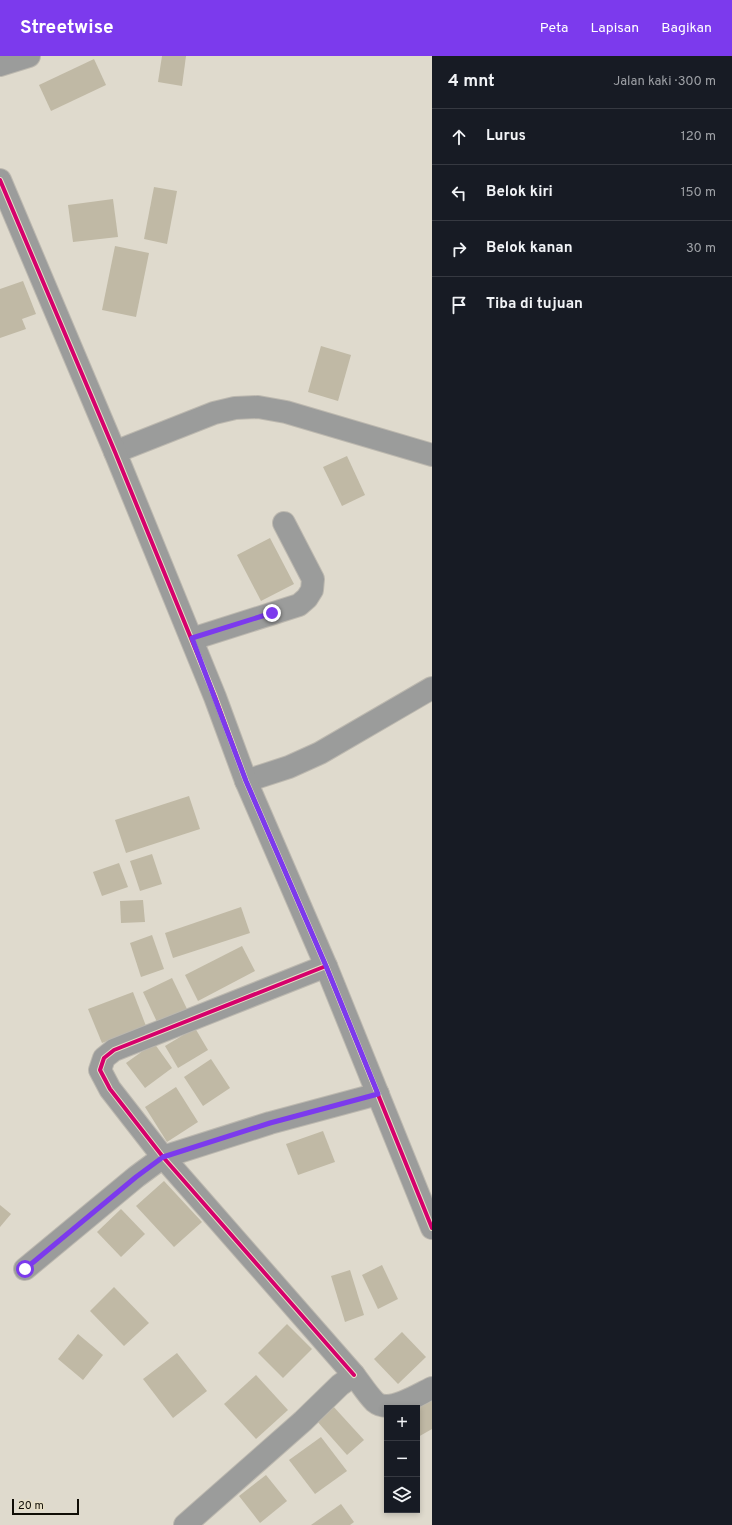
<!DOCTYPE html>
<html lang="id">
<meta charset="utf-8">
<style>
:root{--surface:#171b24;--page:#242831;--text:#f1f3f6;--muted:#9ea1a6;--line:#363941;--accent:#7c3aed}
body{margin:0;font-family:Overpass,sans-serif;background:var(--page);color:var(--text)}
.controls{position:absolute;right:12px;bottom:12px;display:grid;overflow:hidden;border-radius:0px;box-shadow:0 2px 6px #0003}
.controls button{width:36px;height:36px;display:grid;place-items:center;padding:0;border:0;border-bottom:1px solid var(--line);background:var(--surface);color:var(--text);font:20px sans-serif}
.scale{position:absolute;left:12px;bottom:10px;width:67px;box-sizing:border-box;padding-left:4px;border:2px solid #100d05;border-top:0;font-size:11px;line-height:14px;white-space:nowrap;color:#100d05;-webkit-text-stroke:3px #e6dec6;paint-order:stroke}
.stop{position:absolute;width:12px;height:12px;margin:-9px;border:3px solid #7c3aed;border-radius:50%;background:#fff}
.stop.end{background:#7c3aed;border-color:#fff;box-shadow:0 1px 4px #0008}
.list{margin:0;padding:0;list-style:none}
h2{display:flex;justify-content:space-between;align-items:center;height:52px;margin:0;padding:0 16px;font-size:17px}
h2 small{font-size:13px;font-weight:400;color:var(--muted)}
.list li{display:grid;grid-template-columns:26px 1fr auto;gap:12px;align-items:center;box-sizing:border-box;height:56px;padding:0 16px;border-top:1px solid var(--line)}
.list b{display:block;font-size:15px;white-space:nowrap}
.list em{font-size:13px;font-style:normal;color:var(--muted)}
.icon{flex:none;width:22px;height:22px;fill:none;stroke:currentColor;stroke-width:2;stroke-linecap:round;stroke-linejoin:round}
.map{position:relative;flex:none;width:432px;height:1469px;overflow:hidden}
header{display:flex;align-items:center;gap:24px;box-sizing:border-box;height:56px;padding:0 20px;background:var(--accent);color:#fff}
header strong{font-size:19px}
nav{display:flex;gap:22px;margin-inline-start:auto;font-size:14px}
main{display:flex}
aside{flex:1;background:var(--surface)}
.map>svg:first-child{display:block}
</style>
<header>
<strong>Streetwise</strong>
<nav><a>Peta</a><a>Lapisan</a><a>Bagikan</a></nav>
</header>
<main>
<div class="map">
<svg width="432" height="1469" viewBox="0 0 432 1469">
<rect width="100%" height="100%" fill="#dfdacd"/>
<!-- building -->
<g fill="#c0b9a5">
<polygon points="162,0 186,0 182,30 158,26"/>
<polygon points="94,3 106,29 51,55 39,29"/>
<polygon points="154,131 177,135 167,188 144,183"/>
<polygon points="113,143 118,181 73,186 68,149"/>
<polygon points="115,190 149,197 136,261 102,254"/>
<polygon points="23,225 36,258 22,263 26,273 0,282 0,233"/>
<polygon points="321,290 351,299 338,345 308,336"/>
<polygon points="347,400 365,439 342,450 323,411"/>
<polygon points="270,482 294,528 261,545 237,499"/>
<polygon points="189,740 200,773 126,797 115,764"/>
<polygon points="152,798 162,828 140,835 130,805"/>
<polygon points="119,807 128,831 102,840 93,816"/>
<polygon points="143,844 145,866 121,867 120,845"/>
<polygon points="241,851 250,877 173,902 165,877"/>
<polygon points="152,879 164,913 141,921 130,887"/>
<polygon points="242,890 255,915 198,945 185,919"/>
<polygon points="172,922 187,953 157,966 143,936"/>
<polygon points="133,936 146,970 102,987 88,953"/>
<polygon points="195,972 208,994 178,1012 165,990"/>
<polygon points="154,987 172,1012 145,1032 126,1007"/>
<polygon points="211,1003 230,1032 203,1050 184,1021"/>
<polygon points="176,1031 198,1066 167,1086 145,1051"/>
<polygon points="323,1075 335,1106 298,1119 286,1088"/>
<polygon points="164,1125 202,1166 174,1191 136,1150"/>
<polygon points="0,1149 11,1158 0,1171"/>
<polygon points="121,1153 145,1178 121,1201 97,1176"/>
<polygon points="382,1209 398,1243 378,1253 362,1219"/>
<polygon points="350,1214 364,1259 345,1266 331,1220"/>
<polygon points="114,1231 149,1267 124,1290 90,1255"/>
<polygon points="287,1268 312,1293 283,1322 258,1297"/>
<polygon points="402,1276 426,1301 398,1328 374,1303"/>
<polygon points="78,1278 103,1299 83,1324 58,1303"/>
<polygon points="177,1297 207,1335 173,1362 143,1323"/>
<polygon points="256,1319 288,1354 256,1383 224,1348"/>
<polygon points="432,1342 432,1373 418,1381 417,1351"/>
<polygon points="332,1349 364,1384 347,1399 316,1364"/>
<polygon points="321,1381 347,1415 315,1438 289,1404"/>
<polygon points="266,1419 287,1445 260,1467 239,1440"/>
<polygon points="341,1448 354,1466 350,1469 311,1469"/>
</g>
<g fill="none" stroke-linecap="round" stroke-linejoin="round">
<defs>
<g id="minor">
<polyline points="0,9 29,0"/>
<polyline points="115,396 214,357 235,352 258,351 286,356 432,399"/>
<polyline points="192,583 299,549 307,542 312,534 313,523 284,467"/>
<polyline points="246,725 289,711 320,697 432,632"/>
<polyline points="326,910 114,994 104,1002 100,1014 110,1033 163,1101 354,1319"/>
<polyline points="25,1213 136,1121 163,1101 270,1067 378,1038"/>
<path d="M185,1469L303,1365L340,1329L354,1319C361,1328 367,1338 375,1346C389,1358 417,1339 432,1332"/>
</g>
<polyline id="tertiary" points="0,124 115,396 215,641 246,725 326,910 432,1172"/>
</defs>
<!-- minor casing -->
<use href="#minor" stroke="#bcb8af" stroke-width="24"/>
<!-- tertiary casing -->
<use href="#tertiary" stroke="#bcb8af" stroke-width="24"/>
<!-- minor -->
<use href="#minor" stroke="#9b9c9b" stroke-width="22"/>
<!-- tertiary -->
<use href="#tertiary" stroke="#9b9c9b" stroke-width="22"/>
<defs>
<g id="cycleway">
<polyline points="0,124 115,396 215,641 246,725 326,910 432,1172"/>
<polyline points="326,910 114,994 104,1002 100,1014 110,1033 163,1101 354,1319"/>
</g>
</defs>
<!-- cycleway casing -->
<use href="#cycleway" stroke="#e6dec6" stroke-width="6"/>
<!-- cycleway -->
<use href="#cycleway" stroke="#d6006c" stroke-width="4"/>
</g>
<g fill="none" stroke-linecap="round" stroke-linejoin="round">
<!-- route -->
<polyline stroke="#7c3aed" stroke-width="5" points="25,1213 136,1121 163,1101 270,1067 378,1038 326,910 246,725 192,582 272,557"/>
</g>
</svg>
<div class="controls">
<button>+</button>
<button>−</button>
<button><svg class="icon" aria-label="layers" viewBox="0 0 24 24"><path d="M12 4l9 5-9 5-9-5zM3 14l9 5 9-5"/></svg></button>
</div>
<div class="scale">20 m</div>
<div class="stop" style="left:25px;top:1213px"></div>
<div class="stop end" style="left:272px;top:557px"></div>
</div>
<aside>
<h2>4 mnt<small>Jalan kaki · 300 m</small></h2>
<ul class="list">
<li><svg class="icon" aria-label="ahead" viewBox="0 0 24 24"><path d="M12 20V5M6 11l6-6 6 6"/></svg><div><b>Lurus</b></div><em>120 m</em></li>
<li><svg class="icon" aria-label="left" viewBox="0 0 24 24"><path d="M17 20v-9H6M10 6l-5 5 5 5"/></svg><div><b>Belok kiri</b></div><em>150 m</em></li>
<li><svg class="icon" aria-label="right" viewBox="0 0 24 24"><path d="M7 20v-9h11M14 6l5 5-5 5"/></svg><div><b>Belok kanan</b></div><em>30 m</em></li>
<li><svg class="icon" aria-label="arrive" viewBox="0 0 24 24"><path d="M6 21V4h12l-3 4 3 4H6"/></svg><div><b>Tiba di tujuan</b></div></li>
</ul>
</aside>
</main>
